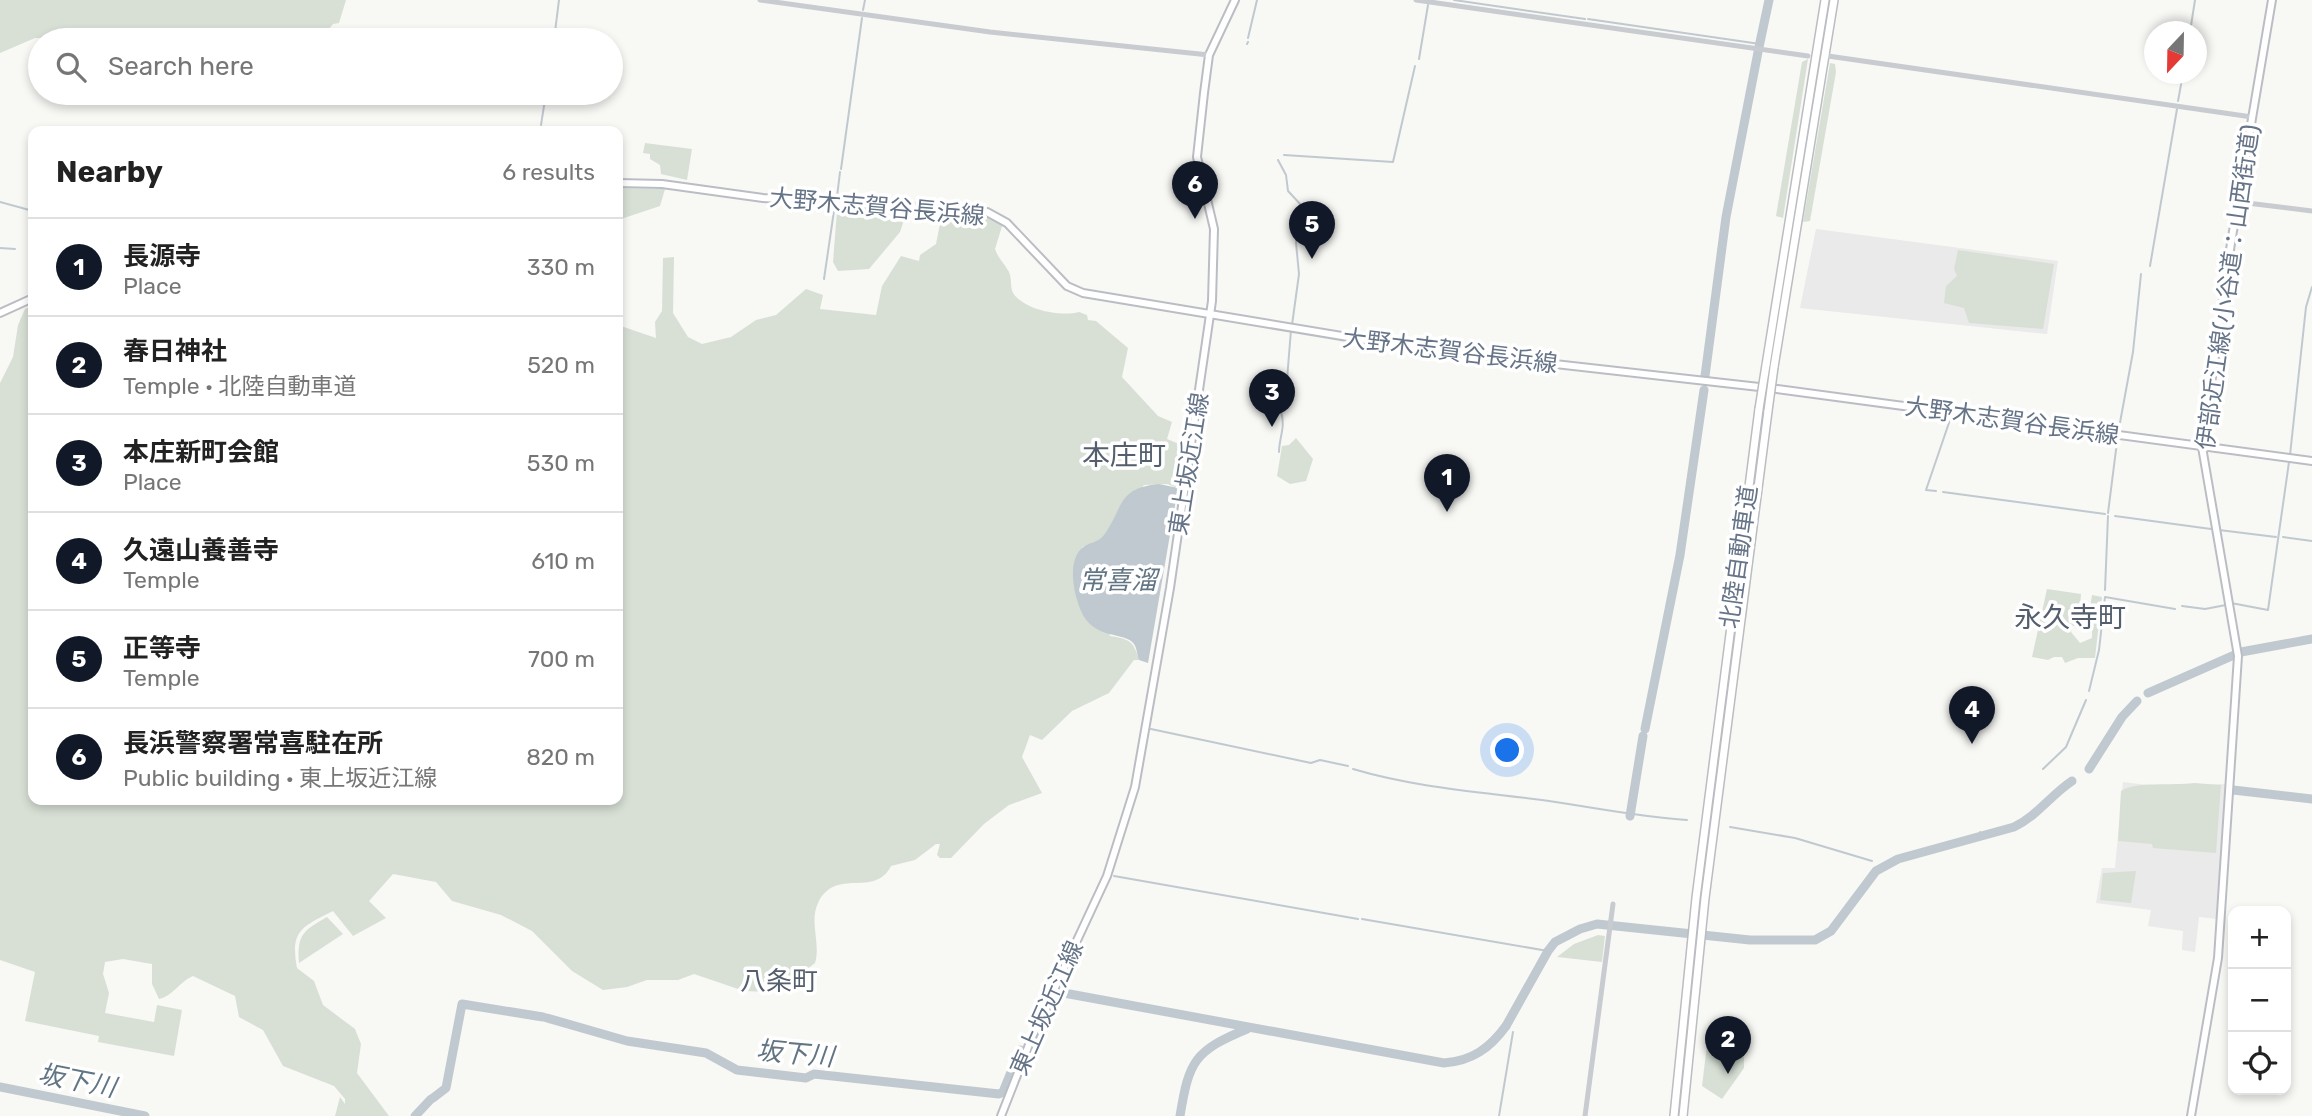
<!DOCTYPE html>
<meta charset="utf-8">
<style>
:root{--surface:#fff;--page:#f6f6f6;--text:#222;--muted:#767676;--line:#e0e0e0;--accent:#111827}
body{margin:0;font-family:Rubik,"Noto Sans JP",sans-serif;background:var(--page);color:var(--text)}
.controls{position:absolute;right:21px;bottom:21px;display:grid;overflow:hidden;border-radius:14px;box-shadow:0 4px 10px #0003}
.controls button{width:63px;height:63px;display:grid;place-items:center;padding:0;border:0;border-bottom:2px solid var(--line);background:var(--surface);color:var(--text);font:35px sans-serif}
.compass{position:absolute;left:2144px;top:21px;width:63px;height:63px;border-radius:50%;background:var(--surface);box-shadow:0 4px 10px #0003;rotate:202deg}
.you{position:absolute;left:1508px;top:751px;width:24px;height:24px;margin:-18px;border:5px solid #fff;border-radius:50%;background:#1a73e8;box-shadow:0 0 0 10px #1a73e833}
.badge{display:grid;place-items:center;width:46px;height:46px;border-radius:50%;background:var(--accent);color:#fff;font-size:23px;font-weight:700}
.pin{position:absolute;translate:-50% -58px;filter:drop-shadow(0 2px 4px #0008)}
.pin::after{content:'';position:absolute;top:37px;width:24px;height:21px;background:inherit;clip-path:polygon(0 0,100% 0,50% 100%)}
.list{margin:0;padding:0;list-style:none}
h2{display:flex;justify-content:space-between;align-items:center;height:91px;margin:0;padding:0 28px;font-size:30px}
h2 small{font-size:23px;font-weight:400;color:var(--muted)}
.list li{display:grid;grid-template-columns:46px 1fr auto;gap:21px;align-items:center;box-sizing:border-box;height:98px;padding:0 28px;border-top:2px solid var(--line)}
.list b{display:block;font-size:26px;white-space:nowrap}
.list p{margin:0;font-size:23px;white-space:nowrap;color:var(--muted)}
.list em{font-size:23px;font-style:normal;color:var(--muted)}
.icon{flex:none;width:38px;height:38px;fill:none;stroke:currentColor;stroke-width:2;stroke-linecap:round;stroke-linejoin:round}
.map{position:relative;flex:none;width:2312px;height:1116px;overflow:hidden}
.search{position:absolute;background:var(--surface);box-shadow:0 4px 10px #0003;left:28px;top:28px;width:595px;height:77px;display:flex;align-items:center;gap:18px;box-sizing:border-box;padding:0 24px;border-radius:38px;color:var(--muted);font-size:26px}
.panel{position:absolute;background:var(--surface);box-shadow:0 4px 10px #0003;left:28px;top:126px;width:595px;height:679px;border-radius:14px}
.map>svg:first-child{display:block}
</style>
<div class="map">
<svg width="2312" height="1116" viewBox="0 0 2312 1116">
<rect width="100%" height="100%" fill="#f8f8f5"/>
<!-- built -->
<g fill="#e9eae9">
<polygon points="1816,229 2058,261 2047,334 1800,308"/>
<polygon points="2123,782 2163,787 2226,784 2217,919 2199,917 2195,952 2182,950 2183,931 2148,926 2151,910 2096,903 2102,868 2115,868"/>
</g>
<!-- green -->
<g fill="#d8e0d6">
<polygon points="0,0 346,0 339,23 333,24 320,40 35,38 0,53"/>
<polygon points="1808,59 1783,218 1776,216 1802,62"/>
<polygon points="1830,63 1835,64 1836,72 1810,221 1803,222"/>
<polygon points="190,93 248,93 231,104 194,101"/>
<polygon points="645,143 692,149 687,180 661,174 660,165 650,159 650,154 643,153"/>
<polygon points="618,188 665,189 660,206 618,220"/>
<polygon points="845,207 893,211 893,216 905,217 900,232 869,269 838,271 833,262 837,211"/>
<path d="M943,211L982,215L1003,223L995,249C998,258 1004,263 1009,272C1012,278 1010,287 1013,293C1024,310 1061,317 1079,312L1087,315L1088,320L1096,321L1128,348L1122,377L1158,416L1172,422L1167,439L1184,446L1178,488L1167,484L1144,485L1102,539L1082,547L1110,636C1129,639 1134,641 1139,660H1134L1109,693L1072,711L1042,740L1030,735L1022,757L1042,793L1009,805L984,824L951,858H940L937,855L940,844H936L915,860L891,866C874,899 836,866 818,903C809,922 821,944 815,963L785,987L771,992L744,991L694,974L678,980H647L627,987L603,990L572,971L532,931L501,915L452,901L436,882L393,874L369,901L386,918L353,936L333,911C302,927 290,930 297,968L314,981L323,1005L355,1029L361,1044L357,1073L389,1116H335L340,1097L345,1104V1099L334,1086L283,1066L263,1030L239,1017L235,996L193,976C179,982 173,996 159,999L152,984V964L123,959L105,962L103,974L109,993L105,1013L154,1022L157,1005L182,1010L174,1056L98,1042L99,1036L25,1021L35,972L0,960V383L13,357L18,325L25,309L33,305V800H618V325L656,338L655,322L662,311L663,258L674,257L673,313L688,337L702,344L731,337L756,320L776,315L806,289L823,295L820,309L876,315L882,286L901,256L919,261L920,255L936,244L940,224H947Z"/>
<polygon points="1958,250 2054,264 2043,329 1969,323 1964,308 1944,303 1946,286 1957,276 1954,269"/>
<polygon points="1296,438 1313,459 1306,481 1290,484 1277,476 1282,446 1289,445"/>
<polygon points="2047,589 2081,594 2079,625 2073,626 2071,632 2080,643 2092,638 2092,628 2087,627 2092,595 2102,597 2095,658 2078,658 2065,663 2062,657 2054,657 2048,660 2032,657"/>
<path d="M2194,783L2221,785L2216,853L2153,848L2152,844L2118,841L2121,791C2136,781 2173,786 2194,783Z"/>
<polygon points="2136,871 2131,903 2100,900 2103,873"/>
<path d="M327,917L343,934L299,963C297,934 303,931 327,917Z"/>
<polygon points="1598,935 1605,936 1602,962 1557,957 1574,944"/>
<polygon points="1707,1045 1744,1051 1744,1068 1722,1099 1702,1086"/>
</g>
<!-- water -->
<path fill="#c0c9cf" d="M1159,484L1178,488L1148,663L1139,660C1137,655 1137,648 1134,644C1125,631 1094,641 1081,611C1074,595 1067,563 1081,549C1087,542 1099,543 1104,535C1124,507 1117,488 1159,484Z"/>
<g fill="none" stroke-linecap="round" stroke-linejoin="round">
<!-- stream -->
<g stroke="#c0c9cf" stroke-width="2">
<polyline points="1454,0 1585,19"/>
<polyline points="863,10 865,0"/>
<polyline points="1588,19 1760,44"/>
<polyline points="2190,32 2195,0"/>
<polyline points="1248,38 1257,0"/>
<polyline points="554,40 559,0"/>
<polyline points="1247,44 1248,42"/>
<polyline points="1419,59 1428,5"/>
<polyline points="2178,101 2183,74"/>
<polyline points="541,125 546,93"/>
<polyline points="540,131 540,130"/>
<polyline points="1284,155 1393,162 1415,66"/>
<polyline points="1278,160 1286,175 1288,191 1302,206 1296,243 1299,274 1292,325"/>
<polyline points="841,169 862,18"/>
<polyline points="837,197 840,172"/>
<polyline points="0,202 33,211"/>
<polyline points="0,248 15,249"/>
<polyline points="2150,266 2177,109"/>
<polyline points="824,279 835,204"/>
<polyline points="1281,408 1286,392 1291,330"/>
<polyline points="2119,428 2133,352 2141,274"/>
<path d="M1279,452C1279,438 1286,426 1281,412"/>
<polyline points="2290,455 2306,307 2312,287"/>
<polyline points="1936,491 1926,490 1952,414"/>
<polyline points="1943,492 2105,514"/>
<polyline points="2108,513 2117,442"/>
<polyline points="2115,516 2211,529"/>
<polyline points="2219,530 2276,537"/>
<polyline points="2283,537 2312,541"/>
<polyline points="2105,590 2108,516"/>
<polyline points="2231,603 2268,610 2289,462"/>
<polyline points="2182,606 2205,609 2226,605"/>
<polyline points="2089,691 2099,650 2105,597 2175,609"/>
<polyline points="1151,729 1311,763 1320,760 1348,766"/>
<path d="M1353,769C1417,788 1483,792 1549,801C1595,808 1640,817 1687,820"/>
<polyline points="2043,769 2066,747 2086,700"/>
<polyline points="1730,827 1795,838 1872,861"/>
<polyline points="1980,832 1981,836"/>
<polyline points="1114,876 1358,919"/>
<polyline points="1362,919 1548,951"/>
<polyline points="1506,1026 1508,1028"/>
<polyline points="1499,1116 1513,1032"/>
</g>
<!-- river -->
<g stroke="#c0c9cf" stroke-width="9">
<polyline points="1759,47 1769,0"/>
<polyline points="1705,376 1726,217 1758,52"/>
<polyline points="2148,693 2241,652 2312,639"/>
<polyline points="1645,729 1680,555 1704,390"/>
<polyline points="2089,769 2122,717 2137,701"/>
<polyline points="2233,790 2312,799"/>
<polyline points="1630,816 1643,736"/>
<polyline points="547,1018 627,1041 706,1053 737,1070 806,1078 814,1074 999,1094 1003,1092 1020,1050"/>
<path d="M1506,1026L1548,951L1555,942L1580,929L1597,924L1750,940H1815L1831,931L1876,871L1898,859L2014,827C2037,816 2051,795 2072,781"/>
<path d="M1032,1053L1060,995L1064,993L1444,1063C1472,1061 1490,1048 1506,1026"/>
<polyline points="0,1087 145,1116"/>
<polyline points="433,1098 446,1088 462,1004 543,1017"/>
<polyline points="415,1116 431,1099"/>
<path d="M1180,1116C1189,1061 1194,1051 1247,1029"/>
</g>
<defs>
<g id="secondary">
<polyline points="618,183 662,184 763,198 987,212 1007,223 1067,286 1083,293 1414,348 1777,389 2312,461"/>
<polyline points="0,313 33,298"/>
<polyline points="1001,1116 1032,1037 1107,876 1135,787 1170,588 1212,301 1214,229 1197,157 1204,93 1209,55 1235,0"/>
<polyline points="2191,1116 2218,958 2238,656 2202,447 2231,243 2272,0"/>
</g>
<g id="motorway">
<polyline points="1766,365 1825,0"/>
<polyline points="1774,367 1834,0"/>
<polyline points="1674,1116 1696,898 1759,409"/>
<polyline points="1683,1116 1705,898 1768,411"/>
</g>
</defs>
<!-- secondary casing -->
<use href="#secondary" stroke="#babec4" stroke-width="10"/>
<!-- motorway casing -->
<use href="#motorway" stroke="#babdc1" stroke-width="10"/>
<!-- tertiary -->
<g stroke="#c8cbcf" stroke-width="5">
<polyline points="760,0 990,32 1209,55"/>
<polyline points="1416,0 1808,56"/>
<polyline points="1828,56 2252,117"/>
<polyline points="2239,202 2312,211"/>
<polyline points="1585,1116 1613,904"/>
</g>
<!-- secondary -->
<use href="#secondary" stroke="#fff" stroke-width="6"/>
<!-- motorway -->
<use href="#motorway" stroke="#fff" stroke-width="7"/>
<defs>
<g id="motorway-bridge">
<polyline points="1759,409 1766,365"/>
<polyline points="1768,411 1774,367"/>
</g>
</defs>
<!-- motorway-bridge casing -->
<use href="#motorway-bridge" stroke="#babdc1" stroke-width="10" stroke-linecap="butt"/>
<!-- motorway-bridge -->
<use href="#motorway-bridge" stroke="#fff" stroke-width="7"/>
</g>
<g text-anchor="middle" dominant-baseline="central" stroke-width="7" stroke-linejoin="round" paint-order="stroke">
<!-- street labels -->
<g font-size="24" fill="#667488" stroke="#fff">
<text transform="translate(877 207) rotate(5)">大野木志賀谷長浜線</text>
<text transform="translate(2228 287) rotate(-82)">伊部近江線(小谷道：山西街道)</text>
<text transform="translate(1450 351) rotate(7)">大野木志賀谷長浜線</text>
<text transform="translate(2012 421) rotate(8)">大野木志賀谷長浜線</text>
<text transform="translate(1189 464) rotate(-81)">東上坂近江線</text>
<text transform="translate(1739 557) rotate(-82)">北陸自動車道</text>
<text transform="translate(1047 1008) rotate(-66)">東上坂近江線</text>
</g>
<!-- water labels -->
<g font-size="26" font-style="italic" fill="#627583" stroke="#fff">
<text x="1118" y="580">常喜溜</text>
<text transform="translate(795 1054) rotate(5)">坂下川</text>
<text transform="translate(77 1081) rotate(11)">坂下川</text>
</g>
<!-- neighbourhood labels -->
<g font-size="26" fill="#545e6c" stroke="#fff">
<text x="779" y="981">八条町</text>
</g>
<!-- quarter labels -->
<g font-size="28" fill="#545e6c" stroke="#fff">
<text x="1124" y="455">本庄町</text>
<text x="2070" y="617">永久寺町</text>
</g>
</g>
</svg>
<div class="controls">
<button>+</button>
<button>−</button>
<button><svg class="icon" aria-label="locate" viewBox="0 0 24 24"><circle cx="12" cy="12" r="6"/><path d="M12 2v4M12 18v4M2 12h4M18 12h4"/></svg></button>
</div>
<svg class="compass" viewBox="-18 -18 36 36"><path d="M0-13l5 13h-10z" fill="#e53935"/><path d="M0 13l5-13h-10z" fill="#767676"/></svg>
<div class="you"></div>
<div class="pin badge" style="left:1447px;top:512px">1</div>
<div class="pin badge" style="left:1728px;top:1074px">2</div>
<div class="pin badge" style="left:1272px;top:427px">3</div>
<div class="pin badge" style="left:1972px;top:744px">4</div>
<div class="pin badge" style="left:1312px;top:259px">5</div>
<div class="pin badge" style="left:1195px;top:219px">6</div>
<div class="search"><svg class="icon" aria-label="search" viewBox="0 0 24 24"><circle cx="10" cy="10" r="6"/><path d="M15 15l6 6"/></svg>Search here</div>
<section class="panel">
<h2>Nearby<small>6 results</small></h2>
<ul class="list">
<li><span class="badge">1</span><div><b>長源寺</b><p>Place</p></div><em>330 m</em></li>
<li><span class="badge">2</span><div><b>春日神社</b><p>Temple · 北陸自動車道</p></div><em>520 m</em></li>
<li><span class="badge">3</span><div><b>本庄新町会館</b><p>Place</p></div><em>530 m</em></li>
<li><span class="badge">4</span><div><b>久遠山養善寺</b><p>Temple</p></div><em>610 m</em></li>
<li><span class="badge">5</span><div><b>正等寺</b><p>Temple</p></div><em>700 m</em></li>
<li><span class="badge">6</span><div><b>長浜警察署常喜駐在所</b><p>Public building · 東上坂近江線</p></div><em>820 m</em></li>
</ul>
</section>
</div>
